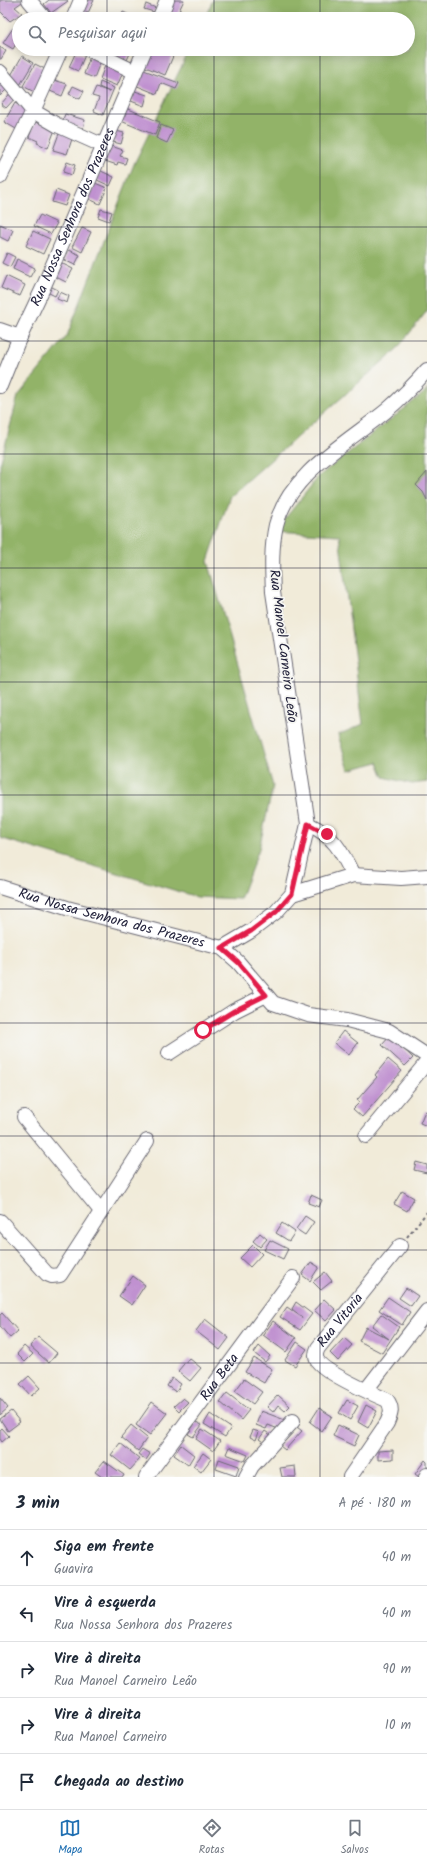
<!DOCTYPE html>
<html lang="pt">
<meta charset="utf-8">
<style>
:root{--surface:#fff;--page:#f6f6f7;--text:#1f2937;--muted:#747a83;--line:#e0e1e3;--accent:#1f6fb2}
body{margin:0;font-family:Kalam,sans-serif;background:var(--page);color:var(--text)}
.stop{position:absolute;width:12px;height:12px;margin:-9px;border:3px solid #e11d48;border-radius:50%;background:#fff}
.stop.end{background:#e11d48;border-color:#fff;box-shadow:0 1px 4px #0008}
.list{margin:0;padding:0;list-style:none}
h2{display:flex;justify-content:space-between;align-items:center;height:52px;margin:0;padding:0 16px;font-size:17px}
h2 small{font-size:13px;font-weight:400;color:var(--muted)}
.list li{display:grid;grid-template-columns:26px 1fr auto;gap:12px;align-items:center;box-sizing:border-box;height:56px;padding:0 16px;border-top:1px solid var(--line)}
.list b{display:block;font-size:15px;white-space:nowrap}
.list p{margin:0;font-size:13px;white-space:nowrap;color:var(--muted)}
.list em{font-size:13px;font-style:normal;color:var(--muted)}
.icon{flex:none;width:22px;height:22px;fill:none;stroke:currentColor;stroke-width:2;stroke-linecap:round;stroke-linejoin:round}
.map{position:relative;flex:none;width:427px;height:1477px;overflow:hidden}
.search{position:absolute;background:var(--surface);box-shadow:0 2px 10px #0003;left:12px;right:12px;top:12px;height:44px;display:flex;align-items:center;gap:10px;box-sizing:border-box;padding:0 14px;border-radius:22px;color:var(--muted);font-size:15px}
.sheet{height:332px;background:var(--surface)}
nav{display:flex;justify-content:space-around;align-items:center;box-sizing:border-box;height:56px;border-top:1px solid var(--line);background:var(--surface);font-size:11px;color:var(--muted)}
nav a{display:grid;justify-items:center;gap:2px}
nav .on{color:var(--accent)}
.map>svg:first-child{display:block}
</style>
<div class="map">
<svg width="427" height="1477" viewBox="0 0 427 1477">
<rect width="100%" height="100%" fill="#f6f6f2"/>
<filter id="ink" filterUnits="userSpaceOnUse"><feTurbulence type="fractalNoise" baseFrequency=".025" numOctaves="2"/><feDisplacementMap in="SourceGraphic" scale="8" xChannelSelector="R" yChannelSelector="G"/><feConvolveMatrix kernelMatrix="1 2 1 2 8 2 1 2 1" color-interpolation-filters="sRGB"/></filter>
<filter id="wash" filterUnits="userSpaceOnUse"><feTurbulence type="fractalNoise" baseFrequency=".012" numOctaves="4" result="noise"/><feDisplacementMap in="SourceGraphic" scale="16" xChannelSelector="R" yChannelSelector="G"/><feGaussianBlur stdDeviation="0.9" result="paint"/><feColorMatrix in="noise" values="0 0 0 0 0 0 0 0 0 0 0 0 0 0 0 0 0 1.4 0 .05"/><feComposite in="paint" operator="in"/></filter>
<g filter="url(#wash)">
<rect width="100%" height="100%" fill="#f1ebd9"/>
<!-- forest -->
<g fill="#92b367" stroke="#5a6a51">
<polygon points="213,0 427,0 427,311 397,349 230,496 208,561 273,786 259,849 240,899 197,897 0,838 0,465 18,396 67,336 134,164 190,49 408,49 408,19 204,19"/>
<polygon points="427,388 427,782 412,784 384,777 378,762 349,770 338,735 363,724 339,535 275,531 319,476 424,393"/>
</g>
<g id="blocks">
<!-- building -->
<g fill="#c091d0">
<polygon points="0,0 25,0 15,7 22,13 10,21 0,11"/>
<polygon points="49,0 67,0 68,1 51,13 44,4"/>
<polygon points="85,0 94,0 88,13 81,10"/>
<polygon points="172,0 184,0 177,15 167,11"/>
<polygon points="146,4 156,8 154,12 144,9"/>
<polygon points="123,12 134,17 133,19 120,19"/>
<polygon points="13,28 19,32 19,39 13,49 3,43"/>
<polygon points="0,47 6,51 1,59 0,59"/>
<polygon points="112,49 132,49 127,60 110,52"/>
<polygon points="151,49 163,49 174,54 165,75 143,66"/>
<polygon points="76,52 85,55 78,71 69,67"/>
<polygon points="22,56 33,63 20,85 9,79"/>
<polygon points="90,56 101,60 94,78 84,74"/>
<polygon points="106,63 124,70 117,86 100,79"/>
<polygon points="35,64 49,71 36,93 23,86"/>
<polygon points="141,69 179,83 176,89 161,83 157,94 135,85"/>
<polygon points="54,80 67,84 62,96 50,91"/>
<polygon points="2,81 8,88 0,96 0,83"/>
<polygon points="100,82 114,88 103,115 94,111 99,98 92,96 96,87 110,92 99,87"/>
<polygon points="73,86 84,91 80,99 69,94"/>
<polygon points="13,90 18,95 6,108 1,104"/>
<polygon points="135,91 147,95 144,106 131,101"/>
<polygon points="15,103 29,111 18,130 4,122"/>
<polygon points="126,108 160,122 155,135 121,121"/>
<polygon points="65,114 85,120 83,129 62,122"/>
<polygon points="35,122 56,127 48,148 37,143 38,141 29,137"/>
<polygon points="161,125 173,130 167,143 156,138"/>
<polygon points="61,128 74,133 67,154 53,150"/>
<polygon points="116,131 124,133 121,144 113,142"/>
<polygon points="111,146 123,150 120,156 127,158 125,164 118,162 117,165 105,161"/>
<polygon points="67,162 75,165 72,175 63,172"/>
<polygon points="101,171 114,177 110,186 97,180"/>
<polygon points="95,183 107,188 100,204 89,199"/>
<polygon points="56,190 69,195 65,206 52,202"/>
<polygon points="101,209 112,212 109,221 98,217"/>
<polygon points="40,215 57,223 51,234 34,226"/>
<polygon points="0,224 13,230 8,241 0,237"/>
<polygon points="82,228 91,232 82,252 72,247"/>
<polygon points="33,231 50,239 43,254 26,246"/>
<polygon points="69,250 80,255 75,265 64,260"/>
<polygon points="7,253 15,257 10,267 2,263"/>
<polygon points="17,259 35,268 30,277 13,269"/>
<polygon points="61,263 73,269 66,282 54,276"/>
<polygon points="6,276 25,285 20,296 1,288"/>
<polygon points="50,286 58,290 55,296 47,292"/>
<polygon points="60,292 69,296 67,303 57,299"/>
<polygon points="427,472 427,500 423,492 416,485"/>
<polygon points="343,1031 358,1043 349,1055 334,1043"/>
<polygon points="390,1036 413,1058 405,1066 382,1045"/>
<polygon points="388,1059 402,1071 362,1117 353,1109 360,1102 357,1100 377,1077 375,1075"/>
<polygon points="425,1111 427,1112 427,1126 420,1123"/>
<polygon points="416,1162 427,1165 427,1173 414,1170"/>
<polygon points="402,1191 414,1198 407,1211 394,1204"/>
<polygon points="311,1195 322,1200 319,1207 308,1203"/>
<polygon points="305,1216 314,1222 305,1235 296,1229"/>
<polygon points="282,1223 295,1232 289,1241 276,1233"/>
<polygon points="260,1233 267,1239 260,1247 253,1241"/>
<polygon points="270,1240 288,1249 283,1259 264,1250"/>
<polygon points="253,1245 262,1254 250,1267 240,1258"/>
<polygon points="311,1262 319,1267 310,1281 302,1275"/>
<polygon points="325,1272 332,1281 321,1290 313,1282"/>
<polygon points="133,1276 145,1285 132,1305 119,1296"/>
<polygon points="406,1288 418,1296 411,1306 399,1298"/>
<polygon points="388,1297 410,1312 402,1325 379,1310"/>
<polygon points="324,1299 336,1310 326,1321 314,1310"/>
<polygon points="296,1302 312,1314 300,1330 280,1317 287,1307 303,1318 292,1309"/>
<polygon points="2,1313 18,1331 10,1338 0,1326 0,1315"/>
<polygon points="381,1314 399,1327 382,1353 359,1341 366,1327 389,1339 372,1326"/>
<polygon points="205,1319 229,1338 220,1350 196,1331"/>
<polygon points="273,1321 296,1338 286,1352 263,1335"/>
<polygon points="38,1337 57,1353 49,1363 30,1346"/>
<polygon points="344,1338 352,1345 338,1361 330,1353"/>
<polygon points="297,1342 307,1349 295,1366 285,1360"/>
<polygon points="24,1346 33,1354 25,1362 17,1354"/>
<polygon points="259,1346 270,1356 265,1362 254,1353"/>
<polygon points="189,1358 201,1368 190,1381 178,1371"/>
<polygon points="254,1358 272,1369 264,1383 245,1372"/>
<polygon points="29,1376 40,1388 31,1396 20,1384"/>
<polygon points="172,1378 181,1384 176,1392 167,1386"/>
<polygon points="244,1379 262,1392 253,1404 235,1391"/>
<polygon points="227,1393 249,1410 241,1420 220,1402"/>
<polygon points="278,1395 290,1406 285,1411 278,1405 273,1412 267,1407"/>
<polygon points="0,1398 8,1408 0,1415"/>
<polygon points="183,1398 188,1402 179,1411 174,1406"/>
<polygon points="347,1400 358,1406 350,1420 339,1413"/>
<polygon points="152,1402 167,1413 150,1435 136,1425"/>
<polygon points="366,1405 377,1411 368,1428 358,1422"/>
<polygon points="319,1408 332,1416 322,1431 310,1422"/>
<polygon points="11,1411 20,1422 8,1431 0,1419"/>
<polygon points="261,1411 285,1420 281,1430 268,1425 266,1429 256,1425"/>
<polygon points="210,1414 231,1428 225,1437 204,1424"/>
<polygon points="196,1422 202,1425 193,1437 188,1434"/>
<polygon points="131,1425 147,1438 138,1451 121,1437"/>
<polygon points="338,1425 359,1435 354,1446 333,1436"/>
<polygon points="297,1427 302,1431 285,1450 280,1446"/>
<polygon points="2,1428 9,1436 2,1442 0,1439 0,1430"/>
<polygon points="202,1429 220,1441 213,1451 196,1439"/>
<polygon points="253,1430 259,1432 256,1440 250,1437"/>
<polygon points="265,1431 272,1436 266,1444 259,1439"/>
<polygon points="120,1443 140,1459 130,1470 111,1455"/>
<polygon points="181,1445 194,1455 188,1465 174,1455"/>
<polygon points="229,1447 248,1455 245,1461 226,1454"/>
<polygon points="142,1449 150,1454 146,1460 138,1454"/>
<polygon points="393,1450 393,1459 378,1460 378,1451"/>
<polygon points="203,1453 211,1459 201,1472 193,1466"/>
<polygon points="219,1459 239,1466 236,1476 216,1469"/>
<polygon points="425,1460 427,1462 427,1468 419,1477 415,1474"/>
<polygon points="104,1461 124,1475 123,1477 102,1477 95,1472"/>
<polygon points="295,1466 296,1477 282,1477 280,1468"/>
</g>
</g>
</g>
<g filter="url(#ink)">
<use href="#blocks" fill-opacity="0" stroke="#6a6872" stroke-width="1"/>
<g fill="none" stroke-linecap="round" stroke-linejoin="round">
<defs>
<g id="minor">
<polyline points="29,0 45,19"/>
<polyline points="73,19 81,0"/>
<polyline points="159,19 167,0"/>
<polyline points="88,49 135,72"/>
<polyline points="0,72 33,111 57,125 104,146"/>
<polyline points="0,177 33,111 61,49"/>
<polyline points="0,330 20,337"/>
<path id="s1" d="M0,386L18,341L43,288L145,49"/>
<path d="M308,824C334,836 341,850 353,875"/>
<path id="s2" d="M0,887L67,908L222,948L238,962L273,1003L308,1015L347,1020L389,1031L427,1056"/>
<polyline points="292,894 353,875 401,878 427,876"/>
<path d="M222,948L251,931L276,912L292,894L308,824L273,592C272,569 271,548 276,525C289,474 348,442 386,411C401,398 414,385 427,370"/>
<polyline points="169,1053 234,1011 266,995"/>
<polyline points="24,1117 101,1211"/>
<polyline points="366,1136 427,1062"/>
<polyline points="0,1221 47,1274 52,1276 60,1275 147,1141"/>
<polyline points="366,1390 427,1311"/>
<path id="s3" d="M146,1477L293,1278"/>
<polyline points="246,1477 252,1466 293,1421"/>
<path id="s4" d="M350,1477L387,1423C391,1414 393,1408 387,1400C373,1394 323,1372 317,1360C315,1356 316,1352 318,1348L400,1246"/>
<polyline points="426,1477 427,1475"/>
</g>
</defs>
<!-- minor casing -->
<use href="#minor" stroke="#6a6872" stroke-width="16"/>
<!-- path -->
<polyline stroke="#6a6872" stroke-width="2" stroke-dasharray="3 3" stroke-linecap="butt" points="407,1237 427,1212"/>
<!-- minor -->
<use href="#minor" stroke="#fff" stroke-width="14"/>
</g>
</g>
<g fill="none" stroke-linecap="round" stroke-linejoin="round" filter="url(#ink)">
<!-- route -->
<polyline stroke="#e11d48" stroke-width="5" points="203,1030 234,1011 266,995 238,962 222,948 251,931 276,912 292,894 308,824 327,834"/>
</g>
<!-- grid -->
<path fill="none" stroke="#22223b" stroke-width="1" stroke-opacity="0.55" d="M107,0V19M214,0V19M320,0V19M107,49V1477M214,49V1477M320,49V1477M0,114H427M0,227H427M0,341H427M0,454H427M0,568H427M0,682H427M0,795H427M0,909H427M0,1023H427M0,1136H427M0,1250H427M0,1363H427"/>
<g text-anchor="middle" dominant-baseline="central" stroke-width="3.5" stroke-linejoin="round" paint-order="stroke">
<!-- street labels -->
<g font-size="14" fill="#22223b" stroke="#f6f6f2">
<text stroke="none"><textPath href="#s1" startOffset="184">Rua Nossa Senhora dos Prazeres</textPath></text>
<text transform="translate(283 646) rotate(83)">Rua Manoel Carneiro Leão</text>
<text stroke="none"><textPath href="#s2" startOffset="116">Rua Nossa Senhora dos Prazeres</textPath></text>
<text stroke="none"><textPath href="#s4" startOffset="219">Rua Vitoria</textPath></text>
<text stroke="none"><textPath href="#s3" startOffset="124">Rua Beta</textPath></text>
</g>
</g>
</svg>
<div class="stop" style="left:203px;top:1030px"></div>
<div class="stop end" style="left:327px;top:834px"></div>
<div class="search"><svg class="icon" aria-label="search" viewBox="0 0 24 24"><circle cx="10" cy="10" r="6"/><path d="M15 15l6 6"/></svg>Pesquisar aqui</div>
</div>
<section class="sheet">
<h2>3 min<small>A pé · 180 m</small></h2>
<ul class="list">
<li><svg class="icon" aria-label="ahead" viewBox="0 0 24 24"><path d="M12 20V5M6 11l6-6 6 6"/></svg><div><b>Siga em frente</b><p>Guavira</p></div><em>40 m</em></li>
<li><svg class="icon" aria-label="left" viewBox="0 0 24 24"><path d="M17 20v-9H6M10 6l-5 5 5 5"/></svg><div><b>Vire à esquerda</b><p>Rua Nossa Senhora dos Prazeres</p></div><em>40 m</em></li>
<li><svg class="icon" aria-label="right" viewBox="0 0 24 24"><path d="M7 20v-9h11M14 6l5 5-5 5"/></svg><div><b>Vire à direita</b><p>Rua Manoel Carneiro Leão</p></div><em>90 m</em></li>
<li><svg class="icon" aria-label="right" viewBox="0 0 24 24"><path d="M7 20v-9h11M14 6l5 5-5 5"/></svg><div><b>Vire à direita</b><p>Rua Manoel Carneiro</p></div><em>10 m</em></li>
<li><svg class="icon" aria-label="arrive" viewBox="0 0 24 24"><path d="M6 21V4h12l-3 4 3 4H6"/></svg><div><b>Chegada ao destino</b></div></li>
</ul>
</section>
<nav>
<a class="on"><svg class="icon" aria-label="map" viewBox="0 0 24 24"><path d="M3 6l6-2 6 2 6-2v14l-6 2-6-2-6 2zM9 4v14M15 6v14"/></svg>Mapa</a>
<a><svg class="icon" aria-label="directions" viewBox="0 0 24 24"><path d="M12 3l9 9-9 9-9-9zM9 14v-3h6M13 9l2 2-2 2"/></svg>Rotas</a>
<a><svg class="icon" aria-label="saved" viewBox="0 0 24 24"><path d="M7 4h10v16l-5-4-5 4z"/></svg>Salvos</a>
</nav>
